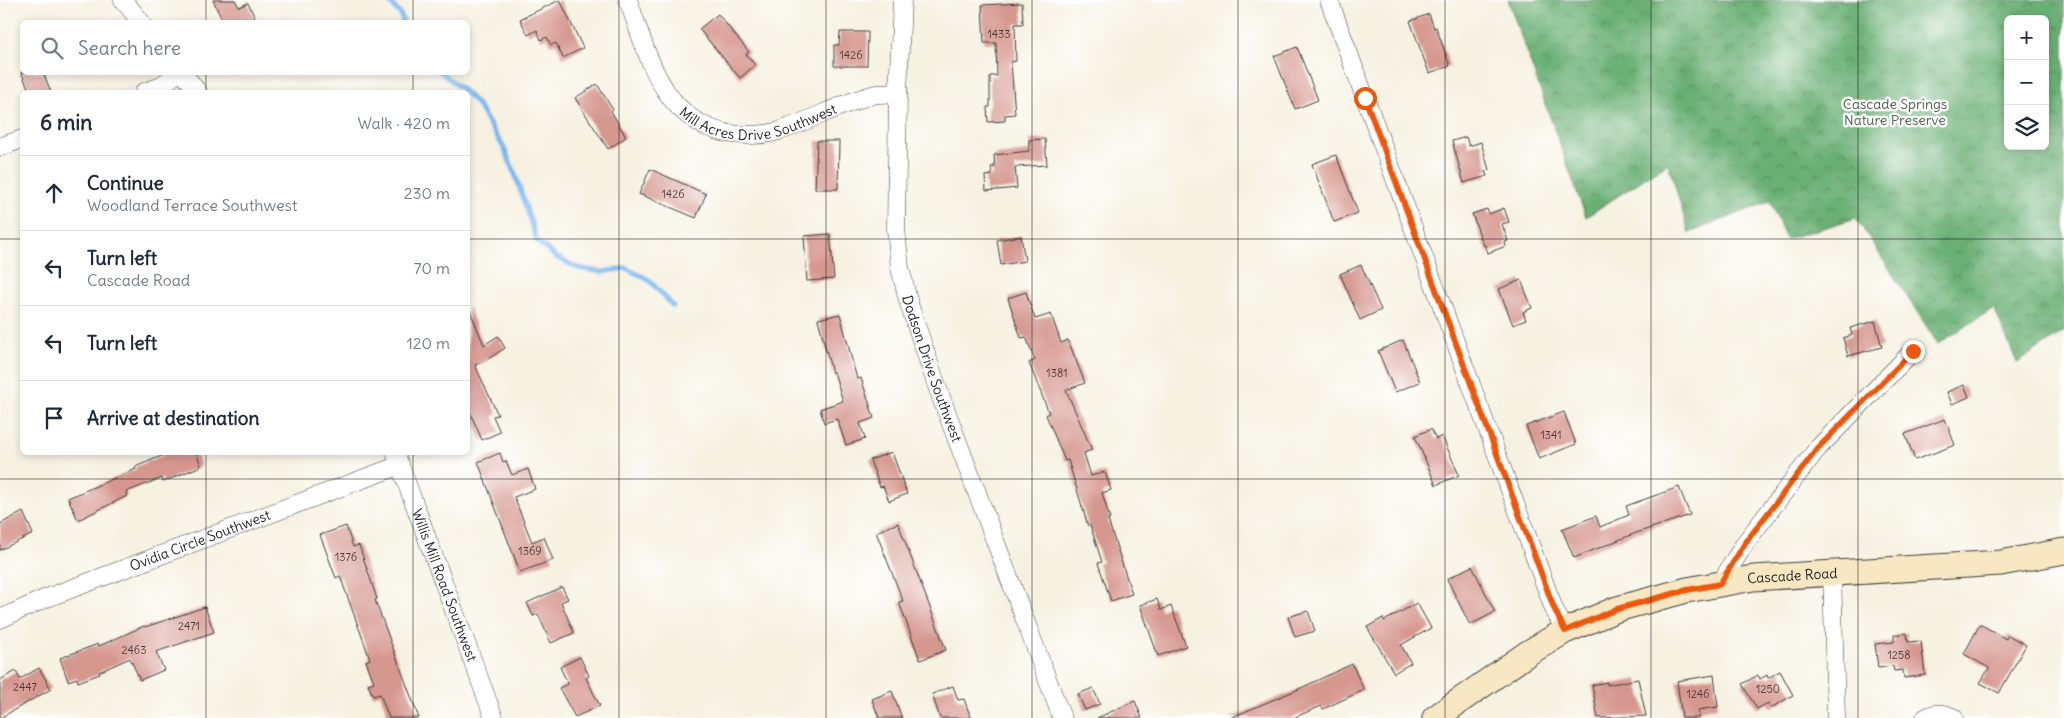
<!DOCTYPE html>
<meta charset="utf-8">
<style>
:root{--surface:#fff;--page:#f6f6f7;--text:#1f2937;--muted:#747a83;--line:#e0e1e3}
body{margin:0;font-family:Delius,sans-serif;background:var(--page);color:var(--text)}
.controls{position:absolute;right:15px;top:15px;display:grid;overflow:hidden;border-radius:8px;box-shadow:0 2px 8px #0003}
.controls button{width:45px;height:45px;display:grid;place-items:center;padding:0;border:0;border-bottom:1px solid var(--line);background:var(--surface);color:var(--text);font:25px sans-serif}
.stop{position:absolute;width:15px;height:15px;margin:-11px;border:4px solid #ea580c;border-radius:50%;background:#fff}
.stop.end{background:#ea580c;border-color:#fff;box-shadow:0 1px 5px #0008}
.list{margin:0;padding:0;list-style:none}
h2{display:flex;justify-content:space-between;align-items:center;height:65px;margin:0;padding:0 20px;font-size:21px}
h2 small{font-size:16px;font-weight:400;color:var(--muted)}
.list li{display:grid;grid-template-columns:32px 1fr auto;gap:15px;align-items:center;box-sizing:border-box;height:75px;padding:0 20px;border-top:1px solid var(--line)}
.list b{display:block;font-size:19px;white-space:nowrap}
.list p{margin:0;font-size:16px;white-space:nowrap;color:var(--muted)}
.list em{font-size:16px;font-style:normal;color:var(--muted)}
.icon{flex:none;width:28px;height:28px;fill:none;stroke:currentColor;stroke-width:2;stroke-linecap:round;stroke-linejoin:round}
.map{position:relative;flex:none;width:2064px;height:718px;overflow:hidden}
.search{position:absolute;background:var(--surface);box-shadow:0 2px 8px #0003;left:20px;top:20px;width:450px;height:55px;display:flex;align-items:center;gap:12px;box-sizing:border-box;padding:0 18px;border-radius:8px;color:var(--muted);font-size:19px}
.panel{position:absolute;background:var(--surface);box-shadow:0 2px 8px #0003;left:20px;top:90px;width:450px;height:365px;border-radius:8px}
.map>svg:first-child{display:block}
</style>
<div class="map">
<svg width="2064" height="718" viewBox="0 0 2064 718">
<defs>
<pattern id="forest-crowns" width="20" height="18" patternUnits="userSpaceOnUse" patternTransform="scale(1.25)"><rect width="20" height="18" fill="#6bb074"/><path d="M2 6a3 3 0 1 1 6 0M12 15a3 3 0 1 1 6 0" fill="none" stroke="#578e5e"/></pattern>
</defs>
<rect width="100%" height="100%" fill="#fff"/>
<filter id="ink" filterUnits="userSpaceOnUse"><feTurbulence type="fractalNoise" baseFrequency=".02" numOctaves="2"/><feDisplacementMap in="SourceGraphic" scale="10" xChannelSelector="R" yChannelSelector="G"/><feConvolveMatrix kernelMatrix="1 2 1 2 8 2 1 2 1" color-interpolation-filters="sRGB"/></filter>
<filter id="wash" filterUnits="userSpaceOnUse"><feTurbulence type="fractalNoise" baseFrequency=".0096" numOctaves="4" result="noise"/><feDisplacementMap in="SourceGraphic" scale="20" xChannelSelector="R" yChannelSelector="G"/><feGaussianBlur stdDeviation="1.12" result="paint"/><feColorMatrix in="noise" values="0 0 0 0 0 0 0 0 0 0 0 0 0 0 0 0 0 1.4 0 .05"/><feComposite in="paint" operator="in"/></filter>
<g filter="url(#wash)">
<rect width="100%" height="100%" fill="#f6f1e1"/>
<!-- forest -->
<path fill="url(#forest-crowns)" stroke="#446648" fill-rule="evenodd" d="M1508,0H2064V331L2017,363L1994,308L1938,344L1856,218L1786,239L1770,201L1689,233L1668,163L1586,217ZM2008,19H2045V146H2008Z"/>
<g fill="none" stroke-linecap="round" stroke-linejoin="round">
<!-- stream -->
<g stroke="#7db8ee" stroke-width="5">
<polyline points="388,0 401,15 403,22"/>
<polyline points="441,72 465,92"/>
<polyline points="468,95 478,106 504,148 514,171 537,241 556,257 578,268 602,272 626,268 649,280 673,306"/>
</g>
</g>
<g id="blocks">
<!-- building -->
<g fill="#d6978f">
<polygon points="213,0 235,0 239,7 248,3 257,22 223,22"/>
<polygon points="560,0 583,48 563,58 556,43 551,45 547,37 541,40 537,30 528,35 520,19"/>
<polygon points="1022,3 1023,24 1015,24 1016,61 1011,62 1015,114 1005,115 1005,121 988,122 987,107 990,107 990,76 997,76 996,43 984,43 982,5"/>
<polygon points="718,14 749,52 746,54 755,65 740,78 699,29"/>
<polygon points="1429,14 1434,28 1436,27 1450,66 1429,73 1410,21"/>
<polygon points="840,32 868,32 867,66 834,66 834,45 839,45"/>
<polygon points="1297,47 1318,100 1295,109 1274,56"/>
<polygon points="21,72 43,72 51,92 30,92"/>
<polygon points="597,84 613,110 611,111 626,137 608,149 575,98"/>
<polygon points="1466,137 1469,146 1481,142 1489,170 1485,171 1487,176 1464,183 1452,141"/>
<polygon points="1045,139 1047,165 1015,167 1017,188 986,191 985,176 992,175 991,167 995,167 994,155 1029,151 1029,140"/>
<polygon points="817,141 839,141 838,189 815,189"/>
<polygon points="1336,155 1358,213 1334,222 1312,164"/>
<polygon points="650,169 706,194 696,218 639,194"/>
<polygon points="1504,208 1509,222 1502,224 1508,241 1505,242 1506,246 1488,253 1485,245 1484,246 1472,214 1487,209 1489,214"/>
<polygon points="830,234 834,279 807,281 804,236"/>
<polygon points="1021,236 1025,261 1001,265 997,240"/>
<polygon points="1361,265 1381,310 1360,320 1340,274"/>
<polygon points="1521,280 1532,308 1523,312 1526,320 1513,325 1499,289"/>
<polygon points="1026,292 1035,319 1051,314 1061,343 1068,340 1085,383 1066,390 1092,450 1084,453 1091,476 1105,472 1111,490 1102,493 1110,519 1108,520 1132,594 1111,601 1098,563 1102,562 1090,525 1088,526 1068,460 1065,461 1046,415 1049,413 1029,363 1035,360 1026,337 1021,338 1008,298"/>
<polygon points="468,306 484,345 498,336 505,348 485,361 475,365 498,415 493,416 500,432 482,440 468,408"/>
<polygon points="840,314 857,379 861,378 874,418 860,423 865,439 846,445 837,419 824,423 820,409 843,401 834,372 832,373 818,319"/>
<polygon points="1875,321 1882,347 1848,356 1843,338 1852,335 1850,328"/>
<polygon points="1403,340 1420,382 1395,392 1378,351"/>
<polygon points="1964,385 1969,397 1952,404 1947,392"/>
<polygon points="1564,412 1576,444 1539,459 1526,426"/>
<polygon points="1945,419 1955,445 1915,460 1905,434"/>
<polygon points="1431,429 1436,439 1442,436 1459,475 1436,485 1415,436"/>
<polygon points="163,452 196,452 201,466 163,482 162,478 126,492 127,496 78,520 68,498 136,469 135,467 164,455"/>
<polygon points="892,452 907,494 889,501 883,486 880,487 870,460"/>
<polygon points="500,453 503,462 506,461 512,475 528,469 535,489 514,497 532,542 544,537 553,560 520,572 478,462"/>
<polygon points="1679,487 1690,515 1636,533 1574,558 1562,529 1596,516 1600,527 1629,515 1626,506"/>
<polygon points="23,512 33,534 0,550 0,524"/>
<polygon points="898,523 946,650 920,660 899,602 903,601 876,532"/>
<polygon points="346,526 353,547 359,545 377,599 375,600 419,718 389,718 380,694 373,696 368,684 374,682 366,661 370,659 340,576 336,578 320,535"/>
<polygon points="1472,566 1495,612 1470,625 1447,579"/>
<polygon points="562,587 568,599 561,602 574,633 551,643 538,614 533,616 527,603"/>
<polygon points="1157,599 1161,610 1171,606 1186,646 1158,656 1140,605"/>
<polygon points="1417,603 1431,628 1401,645 1411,663 1394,673 1367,627 1383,618 1384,621"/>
<polygon points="205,607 214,632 156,652 164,670 140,680 130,658 99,672 100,674 78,682 77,678 68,681 60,658 98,644 99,646 144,626 145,627"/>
<polygon points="1308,611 1315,631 1295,637 1288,617"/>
<polygon points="1980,624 2006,639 2008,635 2026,645 1999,693 1980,683 1989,668 1964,654"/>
<polygon points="1907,633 1908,642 1921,641 1925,675 1904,678 1903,670 1894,671 1893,666 1878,668 1875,644 1894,642 1894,635"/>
<polygon points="580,657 589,676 586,678 600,706 575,717 559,688 568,684 560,667"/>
<polygon points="1352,664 1364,690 1323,709 1321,706 1293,718 1230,718 1301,688"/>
<polygon points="39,668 51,689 0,718 0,680 16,671 20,679"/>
<polygon points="1780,671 1793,695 1771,708 1768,703 1757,709 1742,684 1758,675 1760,679 1767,675 1768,678"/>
<polygon points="1714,675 1718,707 1698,710 1699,718 1682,718 1677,681"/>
<polygon points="1638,679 1646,716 1598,718 1592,685 1607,682 1607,685"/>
<polygon points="953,686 958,700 964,699 971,718 940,718 932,694"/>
<polygon points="1093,688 1100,704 1085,710 1078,694"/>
<polygon points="892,691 902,718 879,718 872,699"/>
<polygon points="1135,701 1142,718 1097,718"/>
</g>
</g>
</g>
<g filter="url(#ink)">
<use href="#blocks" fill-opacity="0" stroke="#3d3c3a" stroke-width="1"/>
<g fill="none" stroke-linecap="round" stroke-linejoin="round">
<defs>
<g id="street">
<polyline points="123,0 141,22"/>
<path id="s1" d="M628,0C648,54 661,119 726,133C742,136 763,136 779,131C810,121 840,104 872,95C880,93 890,94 898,94"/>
<path id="s2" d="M902,0L898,94L896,230L900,268L909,304L939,392L1062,718"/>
<polyline points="1329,0 1554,609 1565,631"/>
<polyline points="182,72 198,92"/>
<polyline points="144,92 159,87 179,72"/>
<polyline points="0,147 22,139"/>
<path id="s3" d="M395,452L494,718"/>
<polyline points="1832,572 1836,718"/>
<polyline points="1720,584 1745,543 1818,448 1913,351"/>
<path id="s4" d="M0,619L44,599L400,465"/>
<path d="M1925,718C1934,713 1944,712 1954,718"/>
</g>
<g id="secondary">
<path id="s5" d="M1435,718L1528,653L1565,631L1617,609L1687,590L1753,578L2001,563L2064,551"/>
</g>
</defs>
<!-- street casing -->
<use href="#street" stroke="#3d3c3a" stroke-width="19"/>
<!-- secondary casing -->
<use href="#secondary" stroke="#3d3c3a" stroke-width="27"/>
<!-- street -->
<use href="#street" stroke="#fff" stroke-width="18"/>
<!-- secondary -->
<use href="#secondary" stroke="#f7e8c3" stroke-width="25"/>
</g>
</g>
<g fill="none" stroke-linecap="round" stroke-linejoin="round" filter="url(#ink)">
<!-- route -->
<polyline stroke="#ea580c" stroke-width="6" points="1365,98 1554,608 1565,631 1617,609 1687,590 1720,584 1745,543 1818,448 1913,351"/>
</g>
<!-- grid -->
<path fill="none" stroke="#1c1c1c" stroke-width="1" stroke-opacity="0.55" d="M206,0V22M413,0V22M619,0V718M826,0V718M1032,0V718M1238,0V718M1445,0V718M1651,0V718M1858,0V718M206,72V92M413,72V92M0,239H22M468,239H2064M206,452V718M413,452V718M0,479H2064"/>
<g text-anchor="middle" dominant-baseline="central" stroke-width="5" stroke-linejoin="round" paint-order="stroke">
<!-- number labels -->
<g font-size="11" fill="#4a3b39">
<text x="999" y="34">1433</text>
<text x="851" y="55">1426</text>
<text x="673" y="194">1426</text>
<text x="1057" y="373">1381</text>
<text x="1551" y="435">1341</text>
<text x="530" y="551">1369</text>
<text x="346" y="557">1376</text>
<text x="189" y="626">2471</text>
<text x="134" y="650">2463</text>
<text x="1899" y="655">1258</text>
<text x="25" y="687">2447</text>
<text x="1768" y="689">1250</text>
<text x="1698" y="694">1246</text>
</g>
<!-- park labels -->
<g font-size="14" fill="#466247" stroke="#fff">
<text x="1895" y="104">Cascade Springs<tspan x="1895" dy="16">Nature Preserve</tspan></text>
</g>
<!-- street labels -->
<g font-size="14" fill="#1c1c1c" stroke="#fff">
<text stroke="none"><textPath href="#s1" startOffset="206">Mill Acres Drive Southwest</textPath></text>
<text stroke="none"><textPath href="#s2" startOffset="374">Dodson Drive Southwest</textPath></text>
<text stroke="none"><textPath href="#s4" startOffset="215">Ovidia Circle Southwest</textPath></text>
<text stroke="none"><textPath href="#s5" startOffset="392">Cascade Road</textPath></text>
<text stroke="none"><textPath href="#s3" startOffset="142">Willis Mill Road Southwest</textPath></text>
</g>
</g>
</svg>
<div class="controls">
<button>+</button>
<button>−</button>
<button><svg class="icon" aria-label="layers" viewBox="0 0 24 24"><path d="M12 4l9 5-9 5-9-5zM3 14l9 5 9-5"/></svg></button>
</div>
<div class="stop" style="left:1365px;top:98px"></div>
<div class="stop end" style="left:1913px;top:351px"></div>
<div class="search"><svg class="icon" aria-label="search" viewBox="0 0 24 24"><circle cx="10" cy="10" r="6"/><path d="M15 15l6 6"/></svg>Search here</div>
<section class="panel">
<h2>6 min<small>Walk · 420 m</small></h2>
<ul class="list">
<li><svg class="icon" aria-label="ahead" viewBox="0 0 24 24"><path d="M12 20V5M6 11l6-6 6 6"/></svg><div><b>Continue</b><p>Woodland Terrace Southwest</p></div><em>230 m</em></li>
<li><svg class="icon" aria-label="left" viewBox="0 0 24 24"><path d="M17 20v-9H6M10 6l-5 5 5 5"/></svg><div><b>Turn left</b><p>Cascade Road</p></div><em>70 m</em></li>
<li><svg class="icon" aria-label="left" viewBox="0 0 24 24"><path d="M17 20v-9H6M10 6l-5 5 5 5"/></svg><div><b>Turn left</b></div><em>120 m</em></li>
<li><svg class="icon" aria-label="arrive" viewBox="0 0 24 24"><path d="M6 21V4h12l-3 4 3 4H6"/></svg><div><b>Arrive at destination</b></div></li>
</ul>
</section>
</div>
